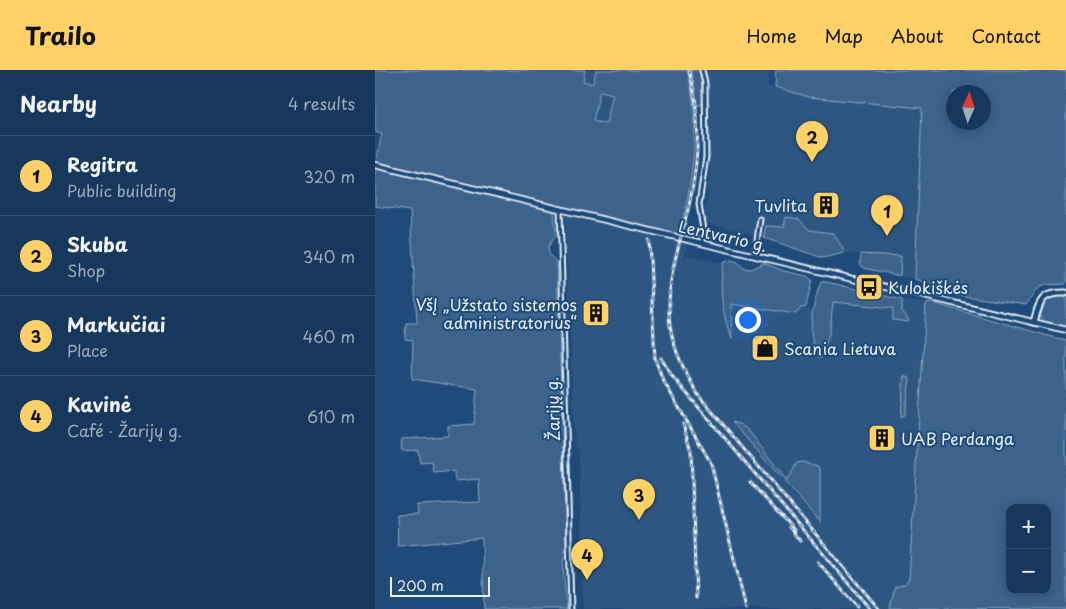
<!DOCTYPE html>
<meta charset="utf-8">
<style>
:root{--surface:#17385c;--page:#203f62;--text:#f1f3f6;--muted:#9eacbb;--line:#365272;--accent:#ffd166}
body{margin:0;font-family:"Playpen Sans",sans-serif;background:var(--page);color:var(--text)}
.controls{position:absolute;right:15px;bottom:15px;display:grid;overflow:hidden;border-radius:10px;box-shadow:0 2px 12px #0003}
.controls button{width:45px;height:45px;display:grid;place-items:center;padding:0;border:0;border-bottom:1px solid var(--line);background:var(--surface);color:var(--text);font:25px sans-serif}
.compass{position:absolute;left:571px;top:15px;width:45px;height:45px;border-radius:50%;background:var(--surface);box-shadow:0 2px 12px #0003;rotate:3deg}
.scale{position:absolute;left:15px;bottom:12px;width:100px;box-sizing:border-box;padding-left:5px;border:2px solid #e8f1f8;border-top:0;font-size:14px;line-height:18px;white-space:nowrap;color:#e8f1f8;-webkit-text-stroke:4px #1f4a7a;paint-order:stroke}
.you{position:absolute;left:372px;top:249px;width:18px;height:18px;margin:-12px;border:4px solid #fff;border-radius:50%;background:#1a73e8;box-shadow:0 0 0 8px #1a73e833}
.badge{display:grid;place-items:center;width:32px;height:32px;border-radius:50%;background:var(--accent);color:#111;font-size:16px;font-weight:700}
.pin{position:absolute;translate:-50% -41px;filter:drop-shadow(0 1px 2px #0008)}
.pin::after{content:'';position:absolute;top:26px;width:18px;height:15px;background:inherit;clip-path:polygon(0 0,100% 0,50% 100%)}
.list{margin:0;padding:0;list-style:none}
h2{display:flex;justify-content:space-between;align-items:center;height:65px;margin:0;padding:0 20px;font-size:21px}
h2 small{font-size:16px;font-weight:400;color:var(--muted)}
.list li{display:grid;grid-template-columns:32px 1fr auto;gap:15px;align-items:center;box-sizing:border-box;height:80px;padding:0 20px;border-top:1px solid var(--line)}
.list b{display:block;font-size:19px;white-space:nowrap}
.list p{margin:0;font-size:16px;white-space:nowrap;color:var(--muted)}
.list em{font-size:16px;font-style:normal;color:var(--muted)}
.map{position:relative;flex:none;width:691px;height:539px;overflow:hidden}
header{display:flex;align-items:center;gap:30px;box-sizing:border-box;height:70px;padding:0 25px;background:var(--accent);color:#111}
header strong{font-size:24px}
nav{display:flex;gap:28px;margin-inline-start:auto;font-size:18px}
main{display:flex}
aside{flex:1;background:var(--surface)}
.map>svg:first-child{display:block}
</style>
<header>
<strong>Trailo</strong>
<nav><a>Home</a><a>Map</a><a>About</a><a>Contact</a></nav>
</header>
<main>
<aside>
<h2>Nearby<small>4 results</small></h2>
<ul class="list">
<li><span class="badge">1</span><div><b>Regitra</b><p>Public building</p></div><em>320 m</em></li>
<li><span class="badge">2</span><div><b>Skuba</b><p>Shop</p></div><em>340 m</em></li>
<li><span class="badge">3</span><div><b>Markučiai</b><p>Place</p></div><em>460 m</em></li>
<li><span class="badge">4</span><div><b>Kavinė</b><p>Café · Žarijų g.</p></div><em>610 m</em></li>
</ul>
</aside>
<div class="map">
<svg width="691" height="539" viewBox="0 0 691 539">
<rect width="100%" height="100%" fill="#1f4a7a"/>
<filter id="ink" filterUnits="userSpaceOnUse"><feTurbulence type="fractalNoise" baseFrequency=".02" numOctaves="2"/><feDisplacementMap in="SourceGraphic" scale="10" xChannelSelector="R" yChannelSelector="G"/><feConvolveMatrix kernelMatrix="1 2 1 2 8 2 1 2 1" color-interpolation-filters="sRGB"/></filter>
<g filter="url(#ink)">
<!-- built -->
<g fill="#2e5683" fill-rule="evenodd">
<polygon points="210,0 221,0 218,14 208,11"/>
<polygon points="330,0 394,0 393,16 434,27 547,38 540,209 525,206 526,186 469,183 460,166 455,161 434,160 429,153 411,155 406,158 391,156 389,168 329,152 334,104 334,25"/>
<polygon points="225,21 238,24 232,54 218,51"/>
<path d="M190,144L312,173L309,188L313,185L348,193L346,207L357,267L356,234L431,237L437,241L438,272L448,287L455,260L458,232L518,238L533,249L527,241V230L551,234L534,509L530,514L520,517L515,539H208L204,384L203,378H200ZM373,360L412,412L445,399V451L413,418Z"/>
</g>
<!-- green -->
<g fill="#3c628c" stroke="#92aac2" fill-rule="evenodd">
<path d="M0,0H210L208,11L218,14L221,0H312C327,56 317,109 305,165L1,92L7,64L0,62ZM225,21L238,24L231,54L218,51Z"/>
<polygon points="315,0 325,0 329,35 322,35"/>
<path d="M401,0H691V214L670,215L663,218L651,235L569,223L561,216L540,209L547,38L434,27L400,17ZM578,22H608V52H578Z"/>
<path d="M0,97L176,139L179,142L181,165L173,177L174,184L182,193L191,477C185,487 191,523 192,539H109L107,468L23,476L22,445L43,444L42,435L105,432L104,409L80,411L79,401L59,403L57,392L45,393L43,380L27,381L26,369L73,366V356L99,354L102,319L37,309L38,270L30,269L31,253H42L35,141L0,136Z"/>
<polygon points="411,147 424,149 434,160 458,163 467,177 469,183 448,188 389,168 391,156 409,157"/>
<polygon points="486,184 526,186 525,206 489,198 485,194"/>
<path d="M355,190L363,192L368,198L375,199L389,193L409,201L432,206L437,210L431,237L426,238L421,244L356,234L357,269C347,246 344,218 348,193Z"/>
<path d="M446,212H452L527,230V241L533,249V252L518,250V238L458,232L455,260L447,287L445,288C429,266 438,235 446,212Z"/>
<polygon points="679,226 691,226 691,257 669,251 665,247 670,230"/>
<path d="M558,233L691,271V539L515,538L520,517L530,514L534,509L551,234ZM635,438H672V520H635Z"/>
<polygon points="529,306 535,309 530,345 526,347"/>
<polygon points="357,352 366,355 373,360 412,411 422,393 427,392 443,396 445,399 445,452"/>
</g>
<g fill="none" stroke-linecap="round" stroke-linejoin="round">
<defs>
<g id="minor">
<polyline points="185,139 196,539"/>
<polyline points="327,172 328,160 324,134 331,87 330,13 327,0"/>
<polyline points="380,185 385,149"/>
</g>
<polyline id="secondary" points="0,95 691,260"/>
<path id="trunk" d="M659,252C665,231 666,222 691,223"/>
</defs>
<!-- minor casing -->
<use href="#minor" stroke="#e8f1f8" stroke-width="7"/>
<!-- secondary casing -->
<use href="#secondary" stroke="#e8f1f8" stroke-width="8"/>
<!-- trunk casing -->
<use href="#trunk" stroke="#e8f1f8" stroke-width="9"/>
<!-- minor -->
<use href="#minor" stroke="#1f4a7a" stroke-width="3"/>
<!-- secondary -->
<use href="#secondary" stroke="#1f4a7a" stroke-width="4.5"/>
<!-- trunk -->
<use href="#trunk" stroke="#1f4a7a" stroke-width="5"/>
<defs>
<g id="rail">
<path d="M314,0C327,45 324,91 314,136C304,175 290,215 295,256C299,282 311,304 324,326L504,539"/>
<polyline points="274,170 280,289 288,310 336,393 371,539"/>
<polyline points="286,288 297,306 495,539"/>
<polyline points="308,354 316,381 321,528"/>
<polyline points="375,412 419,460"/>
<polyline points="414,457 425,471"/>
<polyline points="443,492 482,537"/>
</g>
</defs>
<!-- rail casing -->
<use href="#rail" stroke="#e8f1f8" stroke-width="3"/>
<!-- rail -->
<use href="#rail" stroke="#1f4a7a" stroke-width="1" stroke-dasharray="4" stroke-linecap="butt"/>
</g>
</g>
<!-- icons -->
<defs>
<symbol id="building-square" viewBox="-11 -11 22 22"><rect x="-9" y="-9" width="18" height="18" rx="4" fill="#ffd166" stroke="#1f4a7a"/><path d="M-4-6H4V6H1V3H-1V6H-4ZM-2.5-4.3h1.7v1.8h-1.7ZM.8-4.3h1.7v1.8H.8ZM-2.5-1h1.7V.8h-1.7ZM.8-1h1.7V.8H.8Z" fill="#111"/></symbol>
<symbol id="bus-square" viewBox="-11 -11 22 22"><rect x="-9" y="-9" width="18" height="18" rx="4" fill="#ffd166" stroke="#1f4a7a"/><path d="M-5-6H5V4H4V6H2V4H-2V6H-4V4H-5ZM-3.5-4V0h7V-4ZM-3.5 1.2v1.5H-2V1.2ZM2 1.2v1.5H3.5V1.2Z" fill="#111"/></symbol>
<symbol id="shop-square" viewBox="-11 -11 22 22"><rect x="-9" y="-9" width="18" height="18" rx="4" fill="#ffd166" stroke="#1f4a7a"/><path d="M-5-2.5h2.3a2.7 3.5 0 0 1 5.4 0H5L5.5 6h-11ZM-1.5-2.5h3a1.5 2.3 0 0 0-3 0Z" fill="#111"/></symbol>
</defs>
<g fill-rule="evenodd">
<use href="#building-square" x="435" y="119" width="32" height="32"/>
<use href="#bus-square" x="478" y="201" width="32" height="32"/>
<use href="#building-square" x="205" y="227" width="32" height="32"/>
<use href="#shop-square" x="374" y="262" width="32" height="32"/>
<use href="#building-square" x="491" y="352" width="32" height="32"/>
</g>
<g text-anchor="middle" dominant-baseline="central" stroke-width="4" stroke-linejoin="round" paint-order="stroke">
<!-- poi labels -->
<g font-size="16" fill="#e8f1f8" stroke="#1f4a7a" text-anchor="start">
<text x="432" y="135" text-anchor="end">Tuvlita</text>
<text x="513" y="217">Kulokiškės</text>
<text x="202" y="234" text-anchor="end">VšĮ „Užstato sistemos<tspan x="202" dy="18">administratorius“</tspan></text>
<text x="409" y="278">Scania Lietuva</text>
<text x="526" y="368">UAB Perdanga</text>
</g>
<!-- street labels -->
<g font-size="16" fill="#e8f1f8" stroke="#1f4a7a">
<text transform="translate(348 165) rotate(13)">Lentvario g.</text>
<text transform="translate(177 339) rotate(-92)">Žarijų g.</text>
</g>
</g>
</svg>
<div class="controls">
<button>+</button>
<button>−</button>
</div>
<svg class="compass" viewBox="-18 -18 36 36"><path d="M0-13l5 13h-10z" fill="#e53935"/><path d="M0 13l5-13h-10z" fill="#9eacbb"/></svg>
<div class="scale">200 m</div>
<div class="you"></div>
<div class="pin badge" style="left:512px;top:166px">1</div>
<div class="pin badge" style="left:437px;top:92px">2</div>
<div class="pin badge" style="left:264px;top:450px">3</div>
<div class="pin badge" style="left:212px;top:510px">4</div>
</div>
</main>
